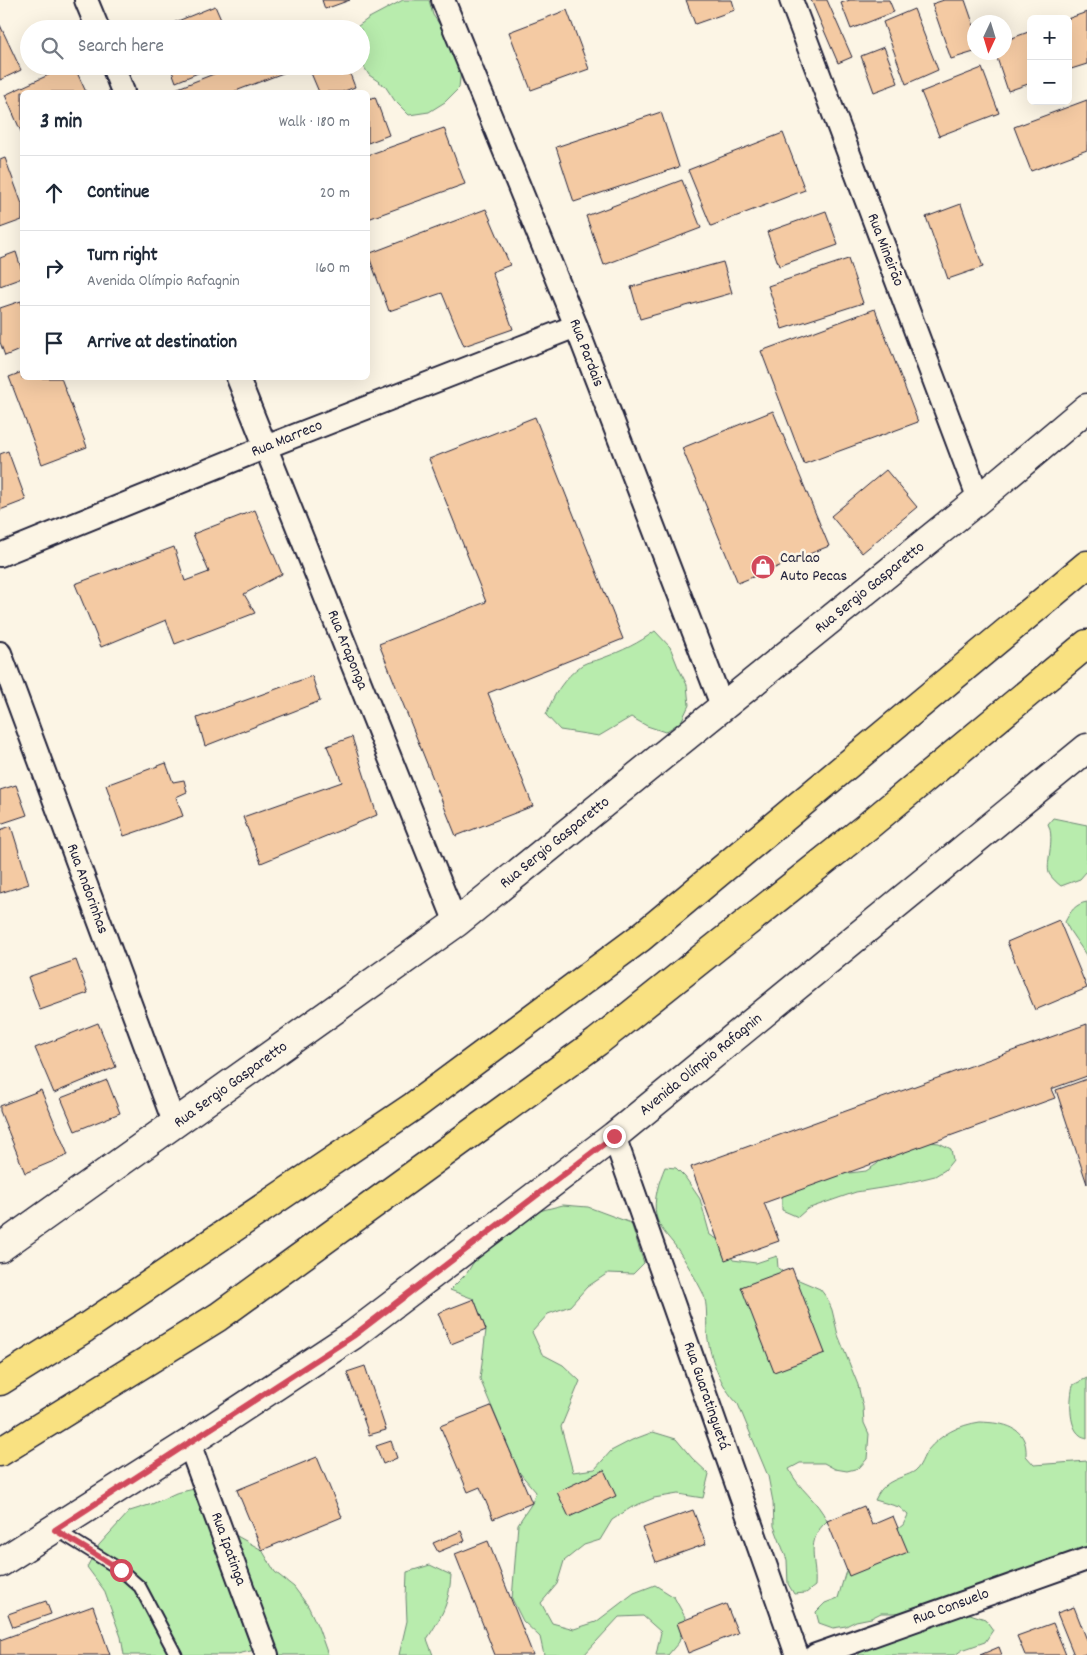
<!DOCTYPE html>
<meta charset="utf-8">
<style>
:root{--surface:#fff;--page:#f2f2f3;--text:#1f2937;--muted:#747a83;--line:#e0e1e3}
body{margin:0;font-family:Dekko,sans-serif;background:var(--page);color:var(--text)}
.controls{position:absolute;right:15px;top:15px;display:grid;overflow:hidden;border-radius:8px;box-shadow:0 5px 20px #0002}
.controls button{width:45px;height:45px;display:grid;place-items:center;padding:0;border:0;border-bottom:1px solid var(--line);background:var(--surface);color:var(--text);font:25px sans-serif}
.compass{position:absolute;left:967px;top:15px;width:45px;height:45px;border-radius:50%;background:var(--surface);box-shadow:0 5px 20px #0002;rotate:184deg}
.stop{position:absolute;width:15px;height:15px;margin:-11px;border:4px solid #d1495b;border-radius:50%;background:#fff}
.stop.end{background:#d1495b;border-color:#fff;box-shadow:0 1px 5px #0008}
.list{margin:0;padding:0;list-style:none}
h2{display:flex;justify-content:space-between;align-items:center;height:65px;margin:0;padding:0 20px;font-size:21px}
h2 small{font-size:16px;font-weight:400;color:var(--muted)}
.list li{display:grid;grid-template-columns:32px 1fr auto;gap:15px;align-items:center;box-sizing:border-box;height:75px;padding:0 20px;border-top:1px solid var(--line)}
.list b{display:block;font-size:19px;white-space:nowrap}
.list p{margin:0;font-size:16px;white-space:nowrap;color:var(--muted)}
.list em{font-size:16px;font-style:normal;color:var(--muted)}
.icon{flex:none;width:28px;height:28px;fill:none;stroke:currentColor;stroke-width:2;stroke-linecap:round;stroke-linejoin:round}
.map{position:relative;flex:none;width:1087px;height:1655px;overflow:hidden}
.search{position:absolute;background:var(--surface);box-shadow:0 5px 20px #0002;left:20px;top:20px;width:350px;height:55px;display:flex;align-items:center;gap:12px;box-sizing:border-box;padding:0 18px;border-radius:28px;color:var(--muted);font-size:19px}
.panel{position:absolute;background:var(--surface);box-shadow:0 5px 20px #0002;left:20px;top:90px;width:350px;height:290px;border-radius:8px}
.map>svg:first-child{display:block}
</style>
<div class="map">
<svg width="1087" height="1655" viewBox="0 0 1087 1655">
<rect width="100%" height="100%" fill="#fcf5e5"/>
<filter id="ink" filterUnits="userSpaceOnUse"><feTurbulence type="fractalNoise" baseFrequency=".02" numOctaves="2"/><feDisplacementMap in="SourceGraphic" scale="10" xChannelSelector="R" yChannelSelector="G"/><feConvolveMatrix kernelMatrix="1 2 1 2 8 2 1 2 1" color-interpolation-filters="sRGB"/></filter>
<g filter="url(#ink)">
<!-- green -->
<g fill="#b8ecad" stroke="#6d8774">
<polygon points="403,0 429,0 433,15 445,32 461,69 459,88 445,102 429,112 409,115 395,101 385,86 369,75 361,62 361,29 354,29 369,18"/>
<path d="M655,631L670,647L678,667L687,685L689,705L681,722L665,732L647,726L631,717L599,736L560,730L546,715C553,695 564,678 582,665C588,661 597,661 603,658C622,651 639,643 655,631Z"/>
<path d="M1053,818L1087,825V871L1080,879L1061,886C1057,883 1053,879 1050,875C1044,866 1056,840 1048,824Z"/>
<path d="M1087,902V957C1080,944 1071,935 1065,922C1070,912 1075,904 1087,902Z"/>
<polygon points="915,1141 939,1143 951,1149 953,1160 945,1170 935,1176 894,1186 856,1192 807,1209 798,1217 782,1210 782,1198 787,1187 842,1174 866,1171 877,1164 884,1154"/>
<path d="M665,1167L676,1168L685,1177L700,1199L710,1235L721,1241L733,1260L756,1263L777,1256L778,1268L787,1275L820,1289L827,1298L832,1310L838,1335L858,1385L863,1407L864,1423L869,1434L867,1459L859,1468L847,1471L835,1469L824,1463H800L789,1469C798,1489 817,1499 827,1521C804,1542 817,1559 815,1586L806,1593L794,1594L788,1584L787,1560L774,1526L773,1502L768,1476L738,1404C720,1386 709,1356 707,1331C706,1319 708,1305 703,1293C697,1281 684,1258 676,1247C668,1236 659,1229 656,1215C653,1200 659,1181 665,1167Z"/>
<polygon points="563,1205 588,1207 631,1223 644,1263 633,1274 608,1273 587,1287 570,1306 548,1314 532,1332 542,1354 563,1365 580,1381 561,1427 573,1472 595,1469 611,1451 632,1440 653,1432 676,1439 692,1458 709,1474 703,1498 678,1494 654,1498 632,1507 612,1520 600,1540 584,1545 564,1561 557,1584 541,1603 552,1623 574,1629 596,1622 634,1593 655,1585 674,1597 685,1617 679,1642 668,1655 656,1655 661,1632 643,1616 619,1617 584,1655 544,1655 540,1637 523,1621 512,1599 518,1524 532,1503 536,1492 519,1472 480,1379 486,1330 474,1299 450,1290 467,1273 479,1253 518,1222 539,1211"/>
<path d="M1087,1378V1438C1085,1437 1082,1437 1080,1435C1068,1426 1070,1398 1073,1385Z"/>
<path d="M980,1422C1004,1423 1028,1426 1026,1456L1034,1465L1087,1461V1547L1073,1555L989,1586H976L967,1594L907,1613H881L871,1618L856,1621L846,1626L833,1628L819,1623L816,1612L825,1603L838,1598L845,1574L850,1564L903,1525L908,1515L899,1507L875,1500C882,1485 889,1482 904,1476C907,1475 912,1473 915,1471C921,1466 923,1457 927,1451C941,1434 959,1425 980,1422Z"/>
<polygon points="199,1488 221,1527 262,1550 275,1572 294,1587 308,1606 318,1627 328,1655 260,1655 255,1650 233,1655 124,1655 121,1637 104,1590 87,1567 99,1545 130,1511 152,1504 176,1493"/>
<path d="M430,1565L451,1575C449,1604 443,1614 427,1639L433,1655H399L407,1621L406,1597L407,1572Z"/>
<polygon points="964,1612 985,1619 993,1630 985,1642 962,1650 955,1655 858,1655 867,1645"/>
</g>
<!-- building -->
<g fill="#f4caa3" stroke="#22223b">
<polygon points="322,0 350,0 325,9"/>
<polygon points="686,0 732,0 735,10 695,24"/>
<polygon points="811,0 827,0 852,57 838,63"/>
<polygon points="850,0 889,0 894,12 851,29 841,3"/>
<polygon points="944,0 965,0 974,26 974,52 951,59 932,4"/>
<polygon points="215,6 225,29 158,29"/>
<polygon points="914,9 938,70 906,84 883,22"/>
<polygon points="567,10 589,69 531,90 509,32"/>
<polygon points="1087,12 1087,64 1068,70 1067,19"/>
<polygon points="0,25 21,70 0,80"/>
<polygon points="1031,31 1031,83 1008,91 995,52 1004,52 1004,41"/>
<polygon points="884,47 898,83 874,92 861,56"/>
<polygon points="68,66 74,66 86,92 22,92 22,134 5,95"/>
<polygon points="170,66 215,66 176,82"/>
<polygon points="234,66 289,66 291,70 233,92 168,92"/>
<polygon points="308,66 347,66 355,87 342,92 319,92"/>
<polygon points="982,68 999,113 939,136 921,92"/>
<polygon points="375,97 389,135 368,143 368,99"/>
<polygon points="1087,100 1087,150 1031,171 1014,127"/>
<polygon points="661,112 679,167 574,202 556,147"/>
<polygon points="444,128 465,184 368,219 368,155"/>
<polygon points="783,133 805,190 711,226 688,170"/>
<polygon points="5,158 22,204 22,220 0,228 0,160"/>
<polygon points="682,180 701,228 604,265 586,216"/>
<polygon points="961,204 983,267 948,279 926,217"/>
<polygon points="486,209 510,265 492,272 513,329 464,346 442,293 389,311 368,254"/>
<polygon points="826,211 838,245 779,266 767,232"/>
<polygon points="16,252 22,271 22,278 0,286 0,258"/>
<polygon points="848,259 863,303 782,329 768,286"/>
<polygon points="723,262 732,293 640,319 631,287"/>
<polygon points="21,301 22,305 22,349 5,356 0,342 0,308"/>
<polygon points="875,309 918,422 804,464 761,351"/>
<polygon points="22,372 22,378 61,378 87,447 42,464 9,377"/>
<polygon points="773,411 829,546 738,583 682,448"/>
<polygon points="535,417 623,639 488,693 533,806 456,836 379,644 486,602 429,459"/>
<polygon points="8,451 26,500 0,510 0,454"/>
<polygon points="886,470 917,507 862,553 831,516"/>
<polygon points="255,510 282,574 244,594 255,613 175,644 166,620 101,647 75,584 174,547 185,581 209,572 193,534"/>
<polygon points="312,676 320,701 205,746 197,718"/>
<polygon points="352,737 377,815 261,863 243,817 342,782 327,746"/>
<polygon points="166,763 173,782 184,780 187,792 176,797 183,816 124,836 106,785"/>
<polygon points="16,785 27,815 0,824 0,790"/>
<polygon points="11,826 29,884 0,893 0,830"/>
<polygon points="1059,920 1087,988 1035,1010 1007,942"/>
<polygon points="76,960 88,993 40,1010 28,977"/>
<polygon points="98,1023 116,1067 54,1093 35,1048"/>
<polygon points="1087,1024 1087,1076 1051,1089 1055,1098 764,1203 779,1241 725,1260 691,1167"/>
<polygon points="1087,1079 1087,1184 1056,1090"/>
<polygon points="107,1080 120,1113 75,1131 61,1098"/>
<polygon points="41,1090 68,1155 25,1173 0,1111 0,1106"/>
<polygon points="792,1268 825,1353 774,1372 741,1287"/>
<polygon points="474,1299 486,1330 451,1344 438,1313"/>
<polygon points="365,1366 386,1430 369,1435 347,1372"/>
<polygon points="491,1406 532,1503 493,1519 480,1487 468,1492 440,1426"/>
<polygon points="391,1441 397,1458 383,1464 376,1446"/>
<polygon points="317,1457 342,1517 262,1550 237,1490"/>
<polygon points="604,1470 616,1496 569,1517 557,1492"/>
<polygon points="864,1506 872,1525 893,1516 908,1552 849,1576 827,1521"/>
<polygon points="693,1510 706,1544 656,1562 643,1528"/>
<polygon points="461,1531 465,1541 438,1552 433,1543"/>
<polygon points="488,1541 533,1655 495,1655 455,1554"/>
<polygon points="46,1601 51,1614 13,1627 8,1614"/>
<polygon points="726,1604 738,1633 688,1653 677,1623"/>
<polygon points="93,1606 110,1655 0,1655 0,1640"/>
<polygon points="1074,1607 1087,1640 1087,1653 1083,1655 1074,1655 1057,1613"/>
<polygon points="1053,1623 1066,1655 1025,1655 1017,1636"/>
<polygon points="999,1647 1002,1655 980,1655"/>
</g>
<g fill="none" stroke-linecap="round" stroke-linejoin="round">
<defs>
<polyline id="service" points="55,1529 121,1570 140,1587 176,1655"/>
<g id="minor">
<polyline points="86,0 98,29"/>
<polyline points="443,0 576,326 723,708"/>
<polyline points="791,0 979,499"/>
<polyline points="113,66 123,92"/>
<polyline points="238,378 456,923"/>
<polyline points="0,555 266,447 576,326"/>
<polyline points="0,653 175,1125"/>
<polyline points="614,1136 797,1655"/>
<polyline points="189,1443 267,1655"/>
<polyline points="816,1655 1087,1559"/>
</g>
<g id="tertiary">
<polyline points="0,1248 456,923 979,499 1087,408"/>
<polyline points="0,1563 189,1443 353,1335 614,1136 1087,748"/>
</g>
<g id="motorway">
<polyline points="0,1381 85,1328 414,1106 640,938 1087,565"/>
<polyline points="0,1452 218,1317 597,1042 869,825 1087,644"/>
</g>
</defs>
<!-- service casing -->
<use href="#service" stroke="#22223b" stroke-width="15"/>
<!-- minor casing -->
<use href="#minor" stroke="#22223b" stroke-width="26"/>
<!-- tertiary casing -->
<use href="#tertiary" stroke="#22223b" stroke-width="31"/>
<!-- motorway casing -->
<use href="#motorway" stroke="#22223b" stroke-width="31"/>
<!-- service -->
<use href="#service" stroke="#fcf5e5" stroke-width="11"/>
<!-- minor -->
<use href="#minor" stroke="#fcf5e5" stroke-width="22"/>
<!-- tertiary -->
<use href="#tertiary" stroke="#fcf5e5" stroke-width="28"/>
<!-- motorway -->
<use href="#motorway" stroke="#f9e181" stroke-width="28"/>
</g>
</g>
<g fill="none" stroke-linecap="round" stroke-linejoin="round" filter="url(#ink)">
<!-- route -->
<polyline stroke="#d1495b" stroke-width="6" points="121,1570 55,1530 353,1336 614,1136"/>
</g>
<!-- icons -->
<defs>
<symbol id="shop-disc" viewBox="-11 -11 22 22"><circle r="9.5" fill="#d1495b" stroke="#fcf5e5"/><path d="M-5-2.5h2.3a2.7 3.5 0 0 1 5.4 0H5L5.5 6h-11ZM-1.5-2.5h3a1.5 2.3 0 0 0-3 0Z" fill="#fff"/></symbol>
</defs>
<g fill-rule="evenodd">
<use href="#shop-disc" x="749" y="553" width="28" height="28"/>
</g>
<g text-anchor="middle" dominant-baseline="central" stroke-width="5" stroke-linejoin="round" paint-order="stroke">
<!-- street labels -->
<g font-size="16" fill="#22223b" stroke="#fcf5e5">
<text transform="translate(885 250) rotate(69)">Rua Mineirão</text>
<text transform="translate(586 353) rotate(69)">Rua Pardais</text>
<text transform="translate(287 439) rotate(-22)">Rua Marreco</text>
<text transform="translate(870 588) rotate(-39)">Rua Sergio Gasparetto</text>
<text transform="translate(347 650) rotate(68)">Rua Araponga</text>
<text transform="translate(555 843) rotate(-39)">Rua Sergio Gasparetto</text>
<text transform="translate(87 889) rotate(70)">Rua Andorinhas</text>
<text transform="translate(701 1065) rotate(-39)">Avenida Olímpio Rafagnin</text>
<text transform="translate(231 1085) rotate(-36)">Rua Sergio Gasparetto</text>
<text transform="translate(706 1396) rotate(71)">Rua Guaratinguetá</text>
<text transform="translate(228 1549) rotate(70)">Rua Ipatinga</text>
<text transform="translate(951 1607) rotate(-20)">Rua Consuelo</text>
</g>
<!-- poi labels -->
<g font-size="16" fill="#22223b" stroke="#fcf5e5" text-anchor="start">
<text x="780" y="558">Carlao<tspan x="780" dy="18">Auto Pecas</tspan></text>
</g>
</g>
</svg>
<div class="controls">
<button>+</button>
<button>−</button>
</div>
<svg class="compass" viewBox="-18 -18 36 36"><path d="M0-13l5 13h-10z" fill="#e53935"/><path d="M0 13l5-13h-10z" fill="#747a83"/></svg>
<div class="stop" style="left:121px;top:1570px"></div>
<div class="stop end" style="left:614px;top:1136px"></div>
<div class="search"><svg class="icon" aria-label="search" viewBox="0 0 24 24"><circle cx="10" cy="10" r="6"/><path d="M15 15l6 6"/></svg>Search here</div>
<section class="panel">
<h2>3 min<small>Walk · 180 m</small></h2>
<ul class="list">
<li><svg class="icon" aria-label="ahead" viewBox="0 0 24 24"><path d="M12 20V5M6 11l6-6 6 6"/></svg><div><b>Continue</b></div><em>20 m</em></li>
<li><svg class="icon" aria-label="right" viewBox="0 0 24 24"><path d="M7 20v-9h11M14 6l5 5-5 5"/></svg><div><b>Turn right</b><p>Avenida Olímpio Rafagnin</p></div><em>160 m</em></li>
<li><svg class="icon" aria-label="arrive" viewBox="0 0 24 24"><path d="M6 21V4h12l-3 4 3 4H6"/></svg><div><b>Arrive at destination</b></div></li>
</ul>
</section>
</div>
